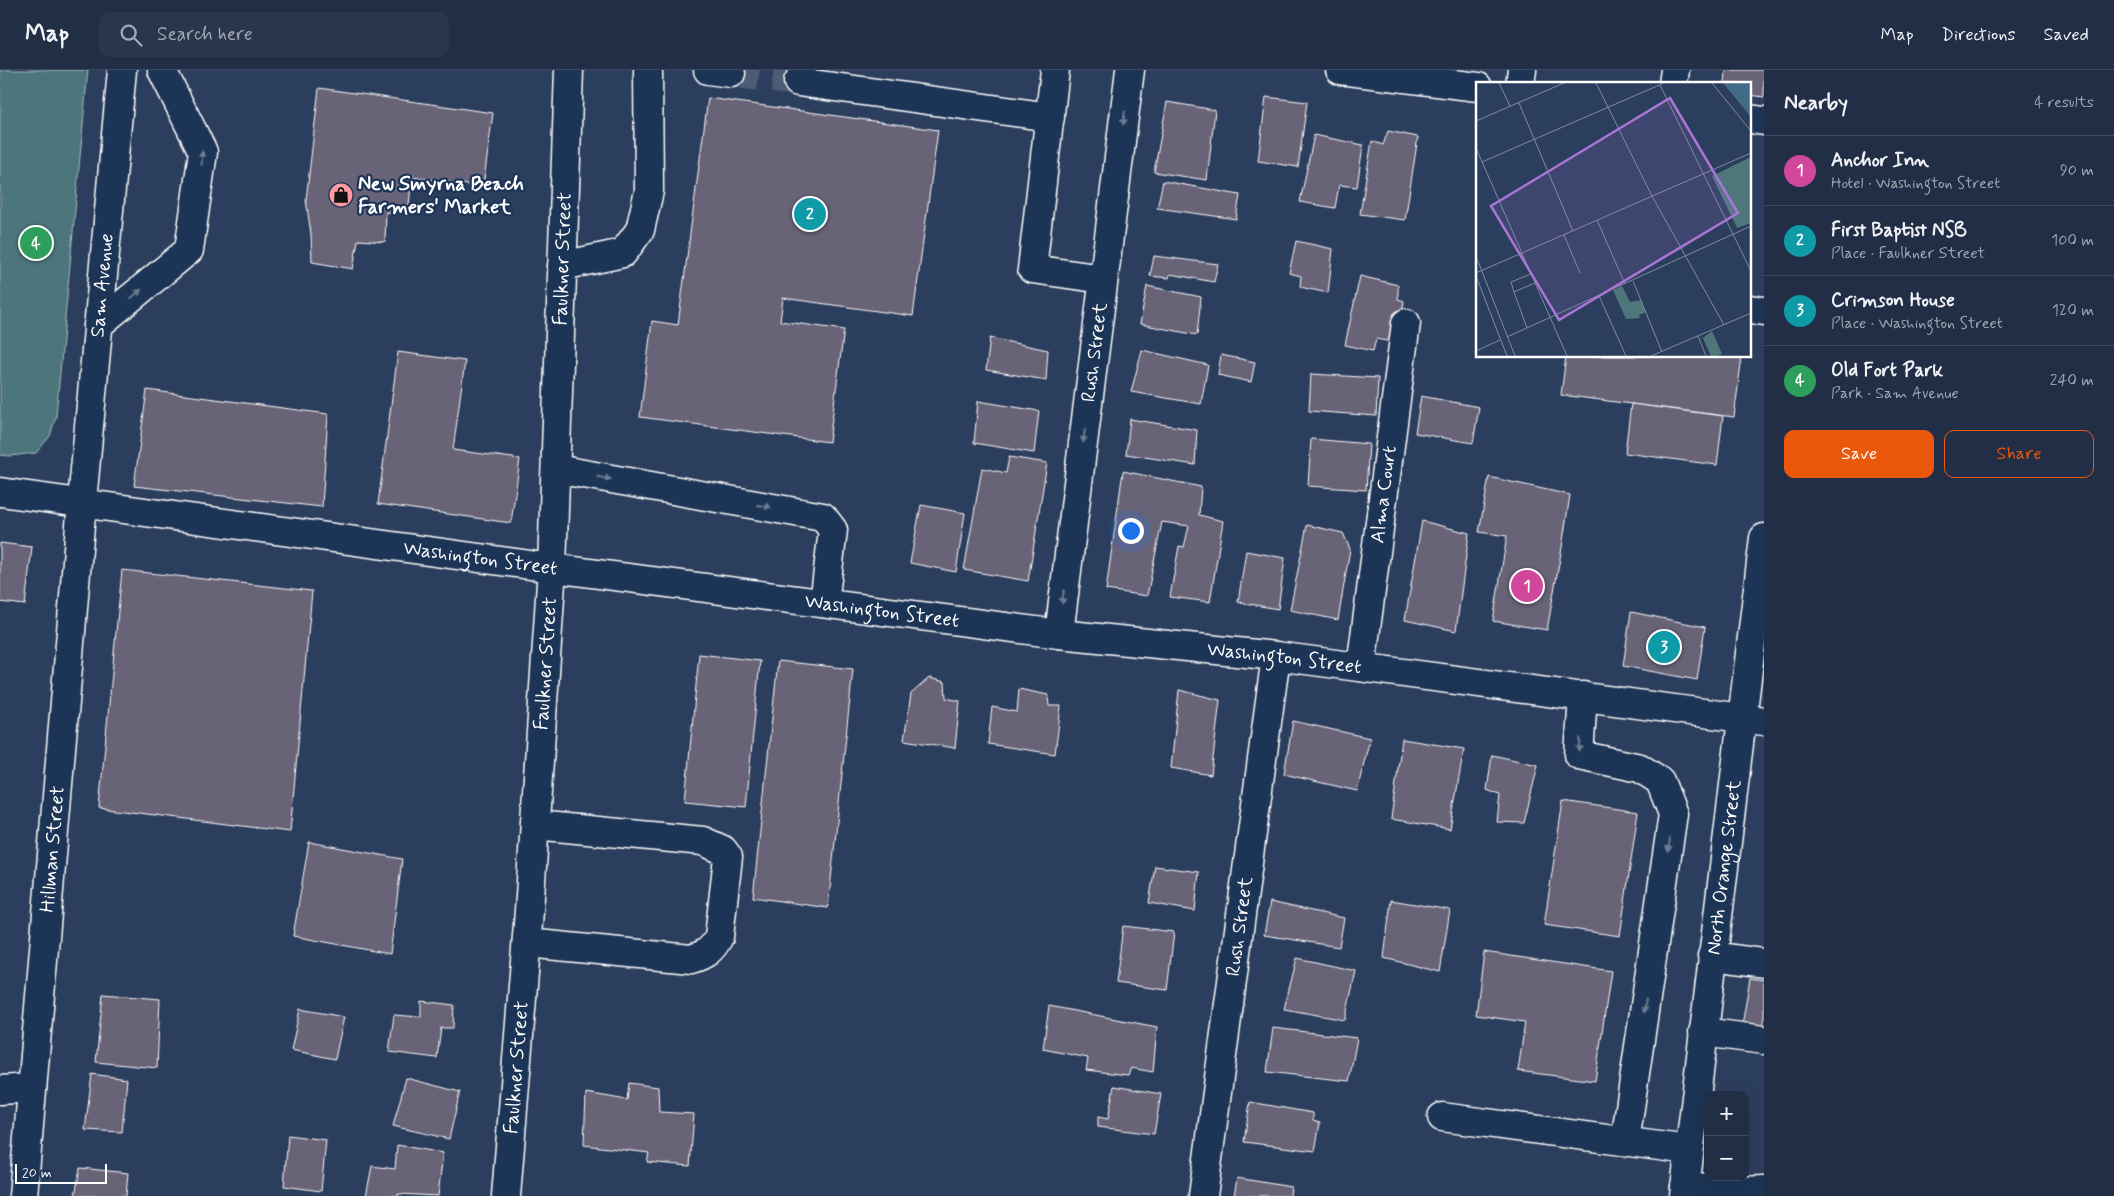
<!DOCTYPE html>
<meta charset="utf-8">
<style>
:root{--surface:#212e46;--page:#29364d;--text:#f1f3f6;--muted:#a2a8b3;--line:#3e4a5f;--accent:#ea580c}
body{margin:0;font-family:Mynerve,sans-serif;background:var(--page);color:var(--text)}
.controls{position:absolute;right:15px;bottom:15px;display:grid;overflow:hidden;border-radius:10px;box-shadow:0 5px 20px #0002}
.controls button{width:45px;height:45px;display:grid;place-items:center;padding:0;border:0;border-bottom:1px solid var(--line);background:var(--surface);color:var(--text);font:25px sans-serif}
.scale{position:absolute;left:15px;bottom:12px;width:92px;box-sizing:border-box;padding-left:5px;border:2px solid #fff;border-top:0;font-size:14px;line-height:18px;white-space:nowrap;color:#fff;-webkit-text-stroke:4px #1d3557;paint-order:stroke}
.you{position:absolute;left:1130px;top:460px;width:18px;height:18px;margin:-12px;border:4px solid #fff;border-radius:50%;background:#1a73e8;box-shadow:0 0 0 8px #1a73e833}
.badge{display:grid;place-items:center;width:32px;height:32px;border-radius:50%;background:var(--accent);color:#fff;font-size:16px;font-weight:700}
.pin{position:absolute;translate:-50% -50%;border:2px solid #fff;box-shadow:0 1px 5px #0006}
.list{margin:0;padding:0;list-style:none}
h2{display:flex;justify-content:space-between;align-items:center;height:65px;margin:0;padding:0 20px;font-size:21px}
h2 small{font-size:16px;font-weight:400;color:var(--muted)}
.list li{display:grid;grid-template-columns:32px 1fr auto;gap:15px;align-items:center;box-sizing:border-box;height:70px;padding:0 20px;border-top:1px solid var(--line)}
.list b{display:block;font-size:19px;white-space:nowrap}
.list p{margin:0;font-size:16px;white-space:nowrap;color:var(--muted)}
.list em{font-size:16px;font-style:normal;color:var(--muted)}
.actions{display:flex;gap:10px;padding:15px 20px}
.actions a{flex:1;padding:11px 0;border:1px solid var(--accent);border-radius:10px;text-align:center;font-size:18px;color:var(--accent)}
.actions .main{background:var(--accent);color:#fff}
.icon{flex:none;width:28px;height:28px;fill:none;stroke:currentColor;stroke-width:2;stroke-linecap:round;stroke-linejoin:round}
.map{position:relative;flex:none;width:1764px;height:1126px;overflow:hidden}
header{display:flex;align-items:center;gap:30px;box-sizing:border-box;height:70px;padding:0 25px;background:var(--surface);border-bottom:1px solid var(--line)}
header strong{font-size:24px}
nav{display:flex;gap:28px;margin-inline-start:auto;font-size:18px}
.search{width:350px;height:45px;background:var(--page);display:flex;align-items:center;gap:12px;box-sizing:border-box;padding:0 18px;border-radius:10px;color:var(--muted);font-size:19px}
main{display:flex}
aside{flex:1;background:var(--surface)}
.map>svg:first-child{display:block}
</style>
<header>
<strong>Map</strong>
<div class="search"><svg class="icon" aria-label="search" viewBox="0 0 24 24"><circle cx="10" cy="10" r="6"/><path d="M15 15l6 6"/></svg>Search here</div>
<nav><a>Map</a><a>Directions</a><a>Saved</a></nav>
</header>
<main>
<div class="map">
<svg width="1764" height="1126" viewBox="0 0 1764 1126">
<rect width="100%" height="100%" fill="#2c3e5d"/>
<filter id="ink" filterUnits="userSpaceOnUse"><feTurbulence type="fractalNoise" baseFrequency=".02" numOctaves="2"/><feDisplacementMap in="SourceGraphic" scale="10" xChannelSelector="R" yChannelSelector="G"/><feConvolveMatrix kernelMatrix="1 2 1 2 8 2 1 2 1" color-interpolation-filters="sRGB"/></filter>
<g filter="url(#ink)">
<!-- green -->
<polygon fill="#4e767b" stroke="#a6babd" points="0,0 88,0 56,346 50,366 36,383 10,386 0,385"/>
<!-- building -->
<g fill="#686377" stroke="#fff">
<polygon points="1726,0 1764,0 1764,27 1750,25 1750,14 1725,14"/>
<polygon points="319,18 493,43 483,117 412,107 408,144 386,142 385,172 358,170 353,199 312,192 311,164 306,130"/>
<polygon points="1266,27 1307,32 1298,97 1258,91"/>
<polygon points="708,28 938,60 913,246 783,228 780,251 844,260 829,372 640,347 652,251 678,255"/>
<polygon points="1167,32 1215,40 1207,110 1154,102"/>
<polygon points="1388,61 1418,67 1405,150 1360,144 1372,71 1383,75"/>
<polygon points="1314,65 1363,75 1357,117 1339,115 1335,138 1300,132"/>
<polygon points="1163,111 1240,125 1236,149 1157,138"/>
<polygon points="1296,171 1333,179 1328,223 1300,217 1301,206 1289,203"/>
<polygon points="1154,186 1218,194 1214,212 1170,204 1169,208 1150,206"/>
<polygon points="1360,206 1398,215 1398,229 1404,231 1397,273 1376,269 1373,281 1345,275"/>
<polygon points="1147,216 1201,227 1197,265 1140,254"/>
<polygon points="990,268 1048,280 1046,310 986,300"/>
<polygon points="1142,280 1208,295 1201,334 1131,322"/>
<polygon points="398,282 465,291 453,380 520,389 511,453 378,434"/>
<polygon points="1221,285 1255,292 1251,312 1218,305"/>
<polygon points="1566,286 1742,286 1734,347 1561,325"/>
<polygon points="1311,304 1378,308 1376,346 1309,341"/>
<polygon points="147,320 328,344 322,437 134,416"/>
<polygon points="1421,326 1479,337 1473,373 1415,363"/>
<polygon points="978,331 1039,341 1034,383 974,373"/>
<polygon points="1631,334 1723,346 1717,395 1625,383"/>
<polygon points="1130,349 1197,360 1195,395 1126,384"/>
<polygon points="1311,369 1369,374 1366,420 1308,416"/>
<polygon points="1009,387 1047,393 1028,511 964,500 982,398 1006,403"/>
<polygon points="1123,401 1201,417 1199,445 1223,451 1210,532 1170,527 1179,476 1184,477 1189,456 1162,452 1147,526 1106,520"/>
<polygon points="1489,407 1570,425 1562,477 1547,560 1493,551 1507,466 1479,462"/>
<polygon points="921,435 965,443 956,502 910,493"/>
<polygon points="1422,451 1469,463 1456,561 1405,550"/>
<polygon points="1307,455 1343,463 1350,479 1338,550 1290,540"/>
<polygon points="0,473 32,477 25,535 0,532"/>
<polygon points="1246,481 1285,488 1278,539 1238,532"/>
<polygon points="122,500 312,521 290,762 99,738"/>
<polygon points="1631,542 1705,557 1697,610 1623,596"/>
<polygon points="699,584 760,591 746,737 685,731"/>
<polygon points="778,591 853,599 828,838 753,827"/>
<polygon points="929,608 945,612 946,628 960,631 955,678 904,670 911,624"/>
<polygon points="1019,619 1048,625 1049,636 1061,636 1055,684 988,674 992,637 1017,642"/>
<polygon points="1179,620 1220,630 1211,705 1171,698"/>
<polygon points="1293,651 1370,668 1357,721 1284,704"/>
<polygon points="1402,669 1464,679 1450,759 1391,749"/>
<polygon points="1492,685 1538,695 1524,753 1497,752 1500,725 1487,720"/>
<polygon points="1563,731 1638,742 1620,866 1544,855"/>
<polygon points="309,772 402,789 390,884 293,866"/>
<polygon points="1155,796 1199,802 1195,841 1149,833"/>
<polygon points="1391,830 1450,840 1440,902 1384,888"/>
<polygon points="1270,832 1344,848 1339,877 1264,865"/>
<polygon points="1123,856 1174,862 1167,920 1116,913"/>
<polygon points="1484,882 1611,901 1595,1011 1518,1001 1525,952 1476,945"/>
<polygon points="1297,888 1356,901 1345,950 1284,939"/>
<polygon points="1750,908 1764,910 1764,959 1742,956"/>
<polygon points="103,924 160,929 157,998 96,992"/>
<polygon points="421,931 454,935 453,958 441,958 437,988 389,982 394,945 421,947"/>
<polygon points="1049,936 1157,957 1153,1002 1131,998 1128,1005 1086,1000 1088,988 1043,979"/>
<polygon points="300,939 344,947 335,989 291,980"/>
<polygon points="1273,958 1357,968 1349,1011 1267,1002"/>
<polygon points="92,1004 127,1009 122,1062 85,1060"/>
<polygon points="406,1008 460,1022 449,1069 393,1056"/>
<polygon points="629,1013 658,1017 659,1042 694,1044 690,1096 647,1092 649,1083 584,1075 586,1023 627,1030"/>
<polygon points="1114,1016 1161,1024 1154,1064 1098,1057 1098,1047 1108,1049"/>
<polygon points="1250,1032 1313,1043 1313,1051 1320,1053 1315,1081 1244,1072"/>
<polygon points="288,1065 326,1070 321,1121 284,1116"/>
<polygon points="397,1075 443,1083 438,1126 398,1124 398,1126 366,1126 372,1096 395,1099"/>
<polygon points="80,1098 128,1103 126,1126 75,1126"/>
<polygon points="1237,1108 1291,1117 1290,1126 1234,1126"/>
</g>
<g fill="none" stroke-linecap="round" stroke-linejoin="round">
<!-- minor-tunnel -->
<polyline stroke="#4c5b75" stroke-width="28" stroke-dasharray="28 14" stroke-linecap="butt" points="731,3 798,12"/>
<defs>
<g id="minor">
<polyline points="708,0 731,3"/>
<polyline points="1055,0 1032,199 1103,209"/>
<polyline points="1340,0 1478,17"/>
<polyline points="798,12 1050,47"/>
<polyline points="1520,14 1522,0"/>
<polyline points="1673,14 1675,0"/>
<polyline points="1750,49 1764,51"/>
<polyline points="562,196 623,183 640,160 649,121 648,0"/>
<polyline points="1750,239 1764,241"/>
<polyline points="98,255 189,180 203,82 162,0"/>
<polyline points="556,399 823,447 833,460 824,533"/>
<path id="s1" d="M0,422L552,498L1059,564L1276,586L1764,651"/>
<path id="s2" d="M1059,564L1130,0"/>
<path id="s3" d="M1361,597L1406,253"/>
<polyline points="1583,626 1579,685 1640,698 1660,711 1673,744 1625,1072"/>
<path d="M527,873L691,889C705,885 712,880 719,867L728,787L723,780L703,771L535,755"/>
<polyline points="1712,886 1764,893"/>
<polyline points="1703,962 1764,970"/>
<polyline points="0,1020 32,1018"/>
<polyline points="1442,1047 1689,1080"/>
<polyline points="1685,1116 1740,1121 1764,1120"/>
<path id="s4" d="M23,1126L82,432L122,0"/>
<path id="s5" d="M506,1126L529,841L552,498L569,0"/>
<path id="s6" d="M1203,1126L1276,586"/>
<path id="s7" d="M1684,1126L1764,468"/>
</g>
</defs>
<!-- minor casing -->
<use href="#minor" stroke="#fff" stroke-width="31"/>
<!-- minor -->
<use href="#minor" stroke="#1d3557" stroke-width="28"/>
</g>
<!-- one-way arrows -->
<defs><path id="oneway-solid" d="M-6-.8H1V-3.2L6.5 0L1 3.2V.8H-6Z" transform="scale(1.25)"/></defs>
<g fill="#6c7c92">
<use href="#oneway-solid" transform="translate(1124 48) rotate(97)"/>
<use href="#oneway-solid" transform="translate(202 88) rotate(-87)"/>
<use href="#oneway-solid" transform="translate(136 224) rotate(-40)"/>
<use href="#oneway-solid" transform="translate(1084 366) rotate(97)"/>
<use href="#oneway-solid" transform="translate(604 408) rotate(10)"/>
<use href="#oneway-solid" transform="translate(764 436) rotate(10)"/>
<use href="#oneway-solid" transform="translate(1063 527) rotate(97)"/>
<use href="#oneway-solid" transform="translate(1580 675) rotate(94)"/>
<use href="#oneway-solid" transform="translate(1669 775) rotate(98)"/>
<use href="#oneway-solid" transform="translate(1645 936) rotate(98)"/>
</g>
</g>
<!-- icons -->
<defs>
<symbol id="shop-disc" viewBox="-11 -11 22 22"><circle r="9.5" fill="#ff9aa2" stroke="#1d3557"/><path d="M-5-2.5h2.3a2.7 3.5 0 0 1 5.4 0H5L5.5 6h-11ZM-1.5-2.5h3a1.5 2.3 0 0 0-3 0Z" fill="#111"/></symbol>
</defs>
<g fill-rule="evenodd">
<use href="#shop-disc" x="327" y="111" width="28" height="28"/>
</g>
<g text-anchor="middle" dominant-baseline="central" stroke-width="4.5" stroke-linejoin="round" paint-order="stroke">
<!-- poi labels -->
<g font-size="20" font-weight="bold" fill="#fff" stroke="#1d3557" text-anchor="start">
<text x="358" y="114">New Smyrna Beach<tspan x="358" dy="23">Farmers' Market</tspan></text>
</g>
<!-- street labels -->
<g font-size="20" fill="#fff" stroke="#1d3557">
<text stroke="none"><textPath href="#s5" startOffset="939">Faulkner Street</textPath></text>
<text stroke="none"><textPath href="#s4" startOffset="914">Sam Avenue</textPath></text>
<text stroke="none"><textPath href="#s2" startOffset="284">Rush Street</textPath></text>
<text stroke="none"><textPath href="#s3" startOffset="174">Alma Court</textPath></text>
<text stroke="none"><textPath href="#s1" startOffset="485">Washington Street</textPath></text>
<text stroke="none"><textPath href="#s1" startOffset="890">Washington Street</textPath></text>
<text stroke="none"><textPath href="#s1" startOffset="1295">Washington Street</textPath></text>
<text stroke="none"><textPath href="#s5" startOffset="534">Faulkner Street</textPath></text>
<text stroke="none"><textPath href="#s4" startOffset="348">Hillman Street</textPath></text>
<text stroke="none"><textPath href="#s7" startOffset="331">North Orange Street</textPath></text>
<text stroke="none"><textPath href="#s6" startOffset="272">Rush Street</textPath></text>
<text stroke="none"><textPath href="#s5" startOffset="129">Faulkner Street</textPath></text>
</g>
</g>
<!-- overview -->
<g transform="translate(1476 12)">
<rect width="275" height="275" fill="#2c3e5d"/>
<path d="M275,75V141L261,146L236,94ZM146,204L154,220L165,218L170,230L163,233L164,236L150,237L137,208ZM236,249L246,272L241,274H235L227,256Z" fill="#4e767b"/>
<path d="M247,1H275V35Z" fill="#416c87"/>
<path fill="none" stroke="#808b9e" stroke-width="1" d="M23,1L34,24M120,1L176,114L248,243M236,1L275,49M184,3L275,189M43,21L97,149M0,39L88,1M0,66L91,274M6,80L188,1M121,138L149,202M88,153L104,191M0,174L39,274M0,191L275,71M0,194L31,274M157,199L186,270M38,210L35,200L55,192M123,214L150,274M51,246L38,210L59,201M222,254L230,274M31,255L275,144M0,269L24,258M175,274L275,231"/>
<path fill="#a976d5" fill-opacity="0.15" stroke="#a976d5" stroke-width="2.5" d="M194,16L262,131L83,238L15,124Z"/>
<rect width="275" height="275" fill="none" stroke="#fff" stroke-width="2.5"/>
</g>
</svg>
<div class="controls">
<button>+</button>
<button>−</button>
</div>
<div class="scale">20 m</div>
<div class="you"></div>
<div class="pin badge" style="left:1527px;top:516px;background:#d1479c">1</div>
<div class="pin badge" style="left:810px;top:144px;background:#0f9aa8">2</div>
<div class="pin badge" style="left:1664px;top:577px;background:#0f9aa8">3</div>
<div class="pin badge" style="left:36px;top:173px;background:#2e9e5b">4</div>
</div>
<aside>
<h2>Nearby<small>4 results</small></h2>
<ul class="list">
<li><span class="badge" style="background:#d1479c">1</span><div><b>Anchor Inn</b><p>Hotel · Washington Street</p></div><em>90 m</em></li>
<li><span class="badge" style="background:#0f9aa8">2</span><div><b>First Baptist NSB</b><p>Place · Faulkner Street</p></div><em>100 m</em></li>
<li><span class="badge" style="background:#0f9aa8">3</span><div><b>Crimson House</b><p>Place · Washington Street</p></div><em>120 m</em></li>
<li><span class="badge" style="background:#2e9e5b">4</span><div><b>Old Fort Park</b><p>Park · Sam Avenue</p></div><em>240 m</em></li>
</ul>
<div class="actions"><a class="main">Save</a><a>Share</a></div>
</aside>
</main>
